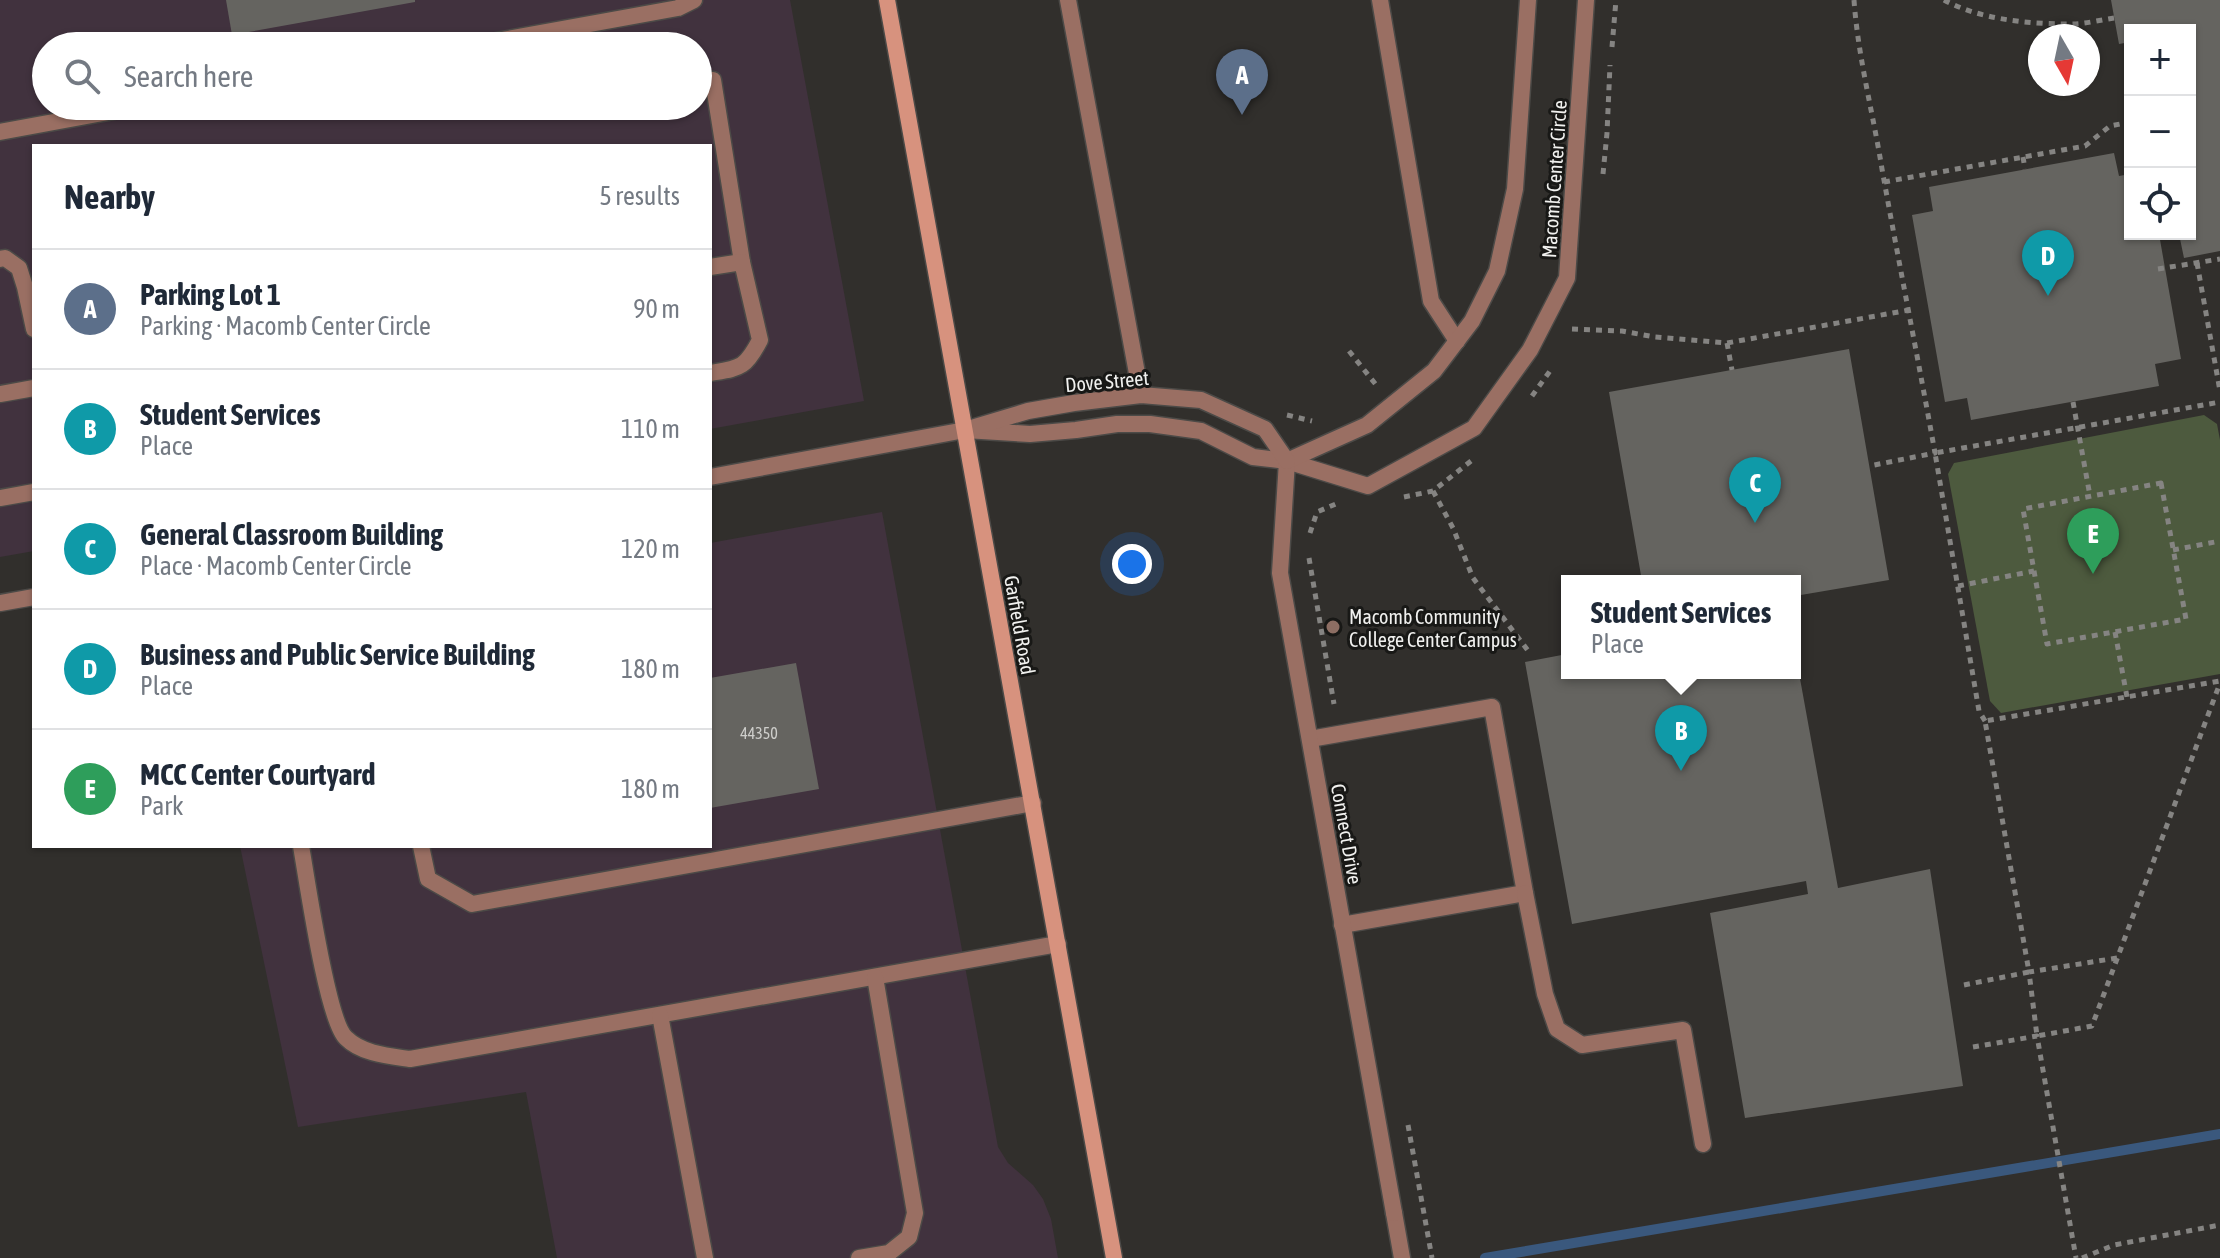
<!DOCTYPE html>
<meta charset="utf-8">
<style>
:root{--surface:#fff;--page:#f6f6f7;--text:#1f2937;--muted:#747a83;--line:#e0e1e3;--accent:#ea580c}
body{margin:0;font-family:"Asap Condensed",sans-serif;background:var(--page);color:var(--text)}
.controls{position:absolute;right:24px;top:24px;display:grid;overflow:hidden;border-radius:0px;box-shadow:0 2px 6px #0004}
.controls button{width:72px;height:72px;display:grid;place-items:center;padding:0;border:0;border-bottom:2px solid var(--line);background:var(--surface);color:var(--text);font:40px sans-serif}
.compass{position:absolute;left:2028px;top:24px;width:72px;height:72px;border-radius:50%;background:var(--surface);box-shadow:0 2px 6px #0004;rotate:171deg}
.you{position:absolute;left:1132px;top:564px;width:28px;height:28px;margin:-20px;border:6px solid #fff;border-radius:50%;background:#1a73e8;box-shadow:0 0 0 12px #1a73e833}
.badge{display:grid;place-items:center;width:52px;height:52px;border-radius:50%;background:var(--accent);color:#fff;font-size:26px;font-weight:700}
.pin{position:absolute;translate:-50% -66px;filter:drop-shadow(0 2px 4px #0008)}
.pin::after{content:'';position:absolute;top:42px;width:28px;height:24px;background:inherit;clip-path:polygon(0 0,100% 0,50% 100%)}
.popup{position:absolute;left:1561px;top:575px;width:240px;height:104px;box-sizing:border-box;display:grid;place-content:center;border-radius:0px;background:var(--surface);filter:drop-shadow(0 2px 6px #0005);font-size:26px;white-space:nowrap;color:var(--muted)}
.popup b{font-size:30px;color:var(--text)}
.popup::after{content:'';position:absolute;left:50%;top:100%;margin-left:-16px;border:16px solid transparent;border-top-color:var(--surface)}
.list{margin:0;padding:0;list-style:none}
h2{display:flex;justify-content:space-between;align-items:center;height:104px;margin:0;padding:0 32px;font-size:34px}
h2 small{font-size:26px;font-weight:400;color:var(--muted)}
.list li{display:grid;grid-template-columns:52px 1fr auto;gap:24px;align-items:center;box-sizing:border-box;height:120px;padding:0 32px;border-top:2px solid var(--line)}
.list b{display:block;font-size:30px;white-space:nowrap}
.list p{margin:0;font-size:26px;white-space:nowrap;color:var(--muted)}
.list em{font-size:26px;font-style:normal;color:var(--muted)}
.icon{flex:none;width:44px;height:44px;fill:none;stroke:currentColor;stroke-width:2;stroke-linecap:round;stroke-linejoin:round}
.map{position:relative;flex:none;width:2220px;height:1258px;overflow:hidden}
.search{position:absolute;background:var(--surface);box-shadow:0 2px 6px #0004;left:32px;top:32px;width:680px;height:88px;display:flex;align-items:center;gap:20px;box-sizing:border-box;padding:0 28px;border-radius:44px;color:var(--muted);font-size:30px}
.panel{position:absolute;background:var(--surface);box-shadow:0 2px 6px #0004;left:32px;top:144px;width:680px;height:704px;border-radius:0px}
.map>svg:first-child{display:block}
</style>
<div class="map">
<svg width="2220" height="1258" viewBox="0 0 2220 1258">
<rect width="100%" height="100%" fill="#312f2c"/>
<!-- commercial -->
<g fill="#41323e" fill-rule="evenodd">
<path d="M0,0H790L864,401L710,429V146H34V551L0,557ZM46,46H698V106H46Z"/>
<polygon points="882,512 998,1147 1008,1163 1033,1185 1043,1199 1051,1219 1058,1258 557,1258 526,1092 298,1127 240,846 710,846 710,543"/>
</g>
<!-- green -->
<polygon fill="#4d5a3e" points="2204,415 2217,424 2220,440 2220,674 2001,713 1990,701 1948,474 1954,463"/>
<g fill="none" stroke-linecap="round" stroke-linejoin="round">
<!-- stream -->
<polyline stroke="#3a587d" stroke-width="10" points="1485,1258 2220,1134"/>
</g>
<!-- building -->
<g fill="#656460">
<polygon points="226,0 415,0 415,2 232,35"/>
<polygon points="2111,0 2220,0 2220,251 2184,258 2179,234 2190,234 2190,30 2130,30 2130,42 2119,44"/>
<polygon points="2114,153 2119,176 2130,174 2130,234 2159,234 2181,359 2155,364 2159,386 1971,420 1967,398 1945,402 1912,215 1933,211 1929,187"/>
<polygon points="1849,349 1889,580 1795,596 1795,581 1642,581 1609,392"/>
<polygon points="1567,654 1567,673 1795,673 1797,662 1838,888 1930,869 1963,1086 1745,1118 1710,913 1808,894 1806,881 1572,924 1525,662"/>
<polygon points="796,663 819,789 710,808 710,678"/>
</g>
<g fill="none" stroke-linecap="round" stroke-linejoin="round">
<defs>
<g id="lane">
<polyline points="1068,0 1141,395"/>
<polyline points="1380,0 1431,301 1457,341"/>
<polyline points="469,46 678,8 694,0"/>
<polyline points="713,80 742,262"/>
<polyline points="0,132 141,106"/>
<polyline points="0,259 5,258 19,268 25,287 34,329"/>
<path d="M710,267L742,262L760,340C745,369 740,368 710,373"/>
<polyline points="0,394 34,388"/>
<polyline points="0,498 34,492"/>
<polyline points="1310,739 1492,707 1525,893 1342,925"/>
<path d="M301,846C307,879 327,1021 346,1038C362,1054 389,1056 410,1059L1058,944"/>
<polyline points="421,846 428,879 472,904 1033,803"/>
<polyline points="1525,893 1545,994 1557,1029 1582,1045 1683,1030 1703,1144"/>
<polyline points="660,1015 705,1258"/>
<polyline points="1394,1213 1402,1258"/>
<polyline points="859,1258 889,1253 909,1237 915,1213 875,977"/>
</g>
<g id="street">
<polyline points="965,430 1030,434 1076,430 1117,424 1150,424 1201,431 1253,457 1287,461 1368,486 1474,428 1530,350 1567,278 1586,0"/>
<polyline points="1287,461 1280,573 1394,1213"/>
<polyline points="1287,461 1367,425 1434,371 1472,321 1497,271 1515,189 1528,0"/>
<polyline points="710,477 965,430 1028,411 1074,403 1141,395 1201,400 1265,429 1287,461"/>
<polyline points="0,603 34,597"/>
</g>
<polyline id="secondary" points="887,0 1114,1258"/>
</defs>
<!-- lane casing -->
<use href="#lane" stroke="#4c4a47" stroke-width="19"/>
<!-- street casing -->
<use href="#street" stroke="#4c4a47" stroke-width="19"/>
<!-- secondary casing -->
<use href="#secondary" stroke="#4c4a47" stroke-width="19"/>
<!-- path -->
<g stroke="#858482" stroke-width="5" stroke-dasharray="6 6" stroke-linecap="butt">
<path d="M1854,0C1858,57 1873,113 1882,169C1899,264 1918,358 1935,453L1869,466"/>
<path d="M1944,0C1981,20 2030,24 2071,24C2085,24 2100,20 2114,18"/>
<polyline points="1612,47 1616,0"/>
<polyline points="2023,157 2025,169"/>
<polyline points="1603,174 1607,133 1610,65"/>
<polyline points="1884,182 2085,146 2110,126 2130,122"/>
<polyline points="2197,263 2220,391"/>
<polyline points="2158,269 2220,259"/>
<polyline points="1572,329 1622,331 1655,337 1727,343 1909,310"/>
<polyline points="1727,343 1732,370"/>
<polyline points="1349,351 1377,386"/>
<polyline points="1532,396 1550,371"/>
<polyline points="2073,402 2090,496"/>
<polyline points="1287,415 1312,421"/>
<polygon points="2161,483 2186,619 2047,644 2023,509"/>
<polyline points="1433,491 1453,528 1473,578 1529,652"/>
<polyline points="1404,497 1433,491 1471,461"/>
<polyline points="1310,533 1317,512 1338,503"/>
<polyline points="2173,550 2220,541"/>
<polyline points="1309,558 1334,704"/>
<polyline points="1958,586 2034,571"/>
<polyline points="2115,632 2127,697"/>
<polyline points="1985,721 1979,711 1935,453 2220,402"/>
<polyline points="2117,958 2029,972 2037,1036 2092,1026 2220,683"/>
<polyline points="1964,985 2029,972 1985,721 2220,681"/>
<polyline points="1973,1047 2037,1036 2076,1258"/>
<polyline points="1408,1125 1432,1258"/>
<polyline points="2082,1258 2114,1245 2220,1225"/>
</g>
<!-- lane -->
<use href="#lane" stroke="#9a6f63" stroke-width="16"/>
<!-- street -->
<use href="#street" stroke="#9a6f63" stroke-width="16"/>
<!-- secondary -->
<use href="#secondary" stroke="#d7927e" stroke-width="16"/>
</g>
<!-- markers -->
<circle fill="#8d6e63" stroke="#181816" stroke-width="3" cx="1333" cy="627" r="8"/>
<g text-anchor="middle" dominant-baseline="central" stroke-width="6" stroke-linejoin="round" paint-order="stroke">
<!-- number labels -->
<g font-size="16" fill="#cececb">
<text x="759" y="733">44350</text>
</g>
<!-- street labels -->
<g font-size="20" fill="#f1f1ef" stroke="#181816">
<text transform="translate(1554 179) rotate(-86)">Macomb Center Circle</text>
<text transform="translate(1107 381) rotate(-5)">Dove Street</text>
<text transform="translate(1020 625) rotate(80)">Garfield Road</text>
<text transform="translate(1347 834) rotate(80)">Connect Drive</text>
</g>
<!-- poi labels -->
<g font-size="20" fill="#f1f1ef" stroke="#181816" text-anchor="start">
<text x="1349" y="616">Macomb Community<tspan x="1349" dy="23">College Center Campus</tspan></text>
</g>
</g>
</svg>
<div class="controls">
<button>+</button>
<button>−</button>
<button><svg class="icon" aria-label="locate" viewBox="0 0 24 24"><circle cx="12" cy="12" r="6"/><path d="M12 2v4M12 18v4M2 12h4M18 12h4"/></svg></button>
</div>
<svg class="compass" viewBox="-18 -18 36 36"><path d="M0-13l5 13h-10z" fill="#e53935"/><path d="M0 13l5-13h-10z" fill="#747a83"/></svg>
<div class="you"></div>
<div class="pin badge" style="left:1242px;top:115px;background:#5c6f8a">A</div>
<div class="pin badge" style="left:1681px;top:771px;background:#0f9aa8">B</div>
<div class="popup"><b>Student Services</b>Place</div>
<div class="pin badge" style="left:1755px;top:523px;background:#0f9aa8">C</div>
<div class="pin badge" style="left:2048px;top:296px;background:#0f9aa8">D</div>
<div class="pin badge" style="left:2093px;top:574px;background:#2e9e5b">E</div>
<div class="search"><svg class="icon" aria-label="search" viewBox="0 0 24 24"><circle cx="10" cy="10" r="6"/><path d="M15 15l6 6"/></svg>Search here</div>
<section class="panel">
<h2>Nearby<small>5 results</small></h2>
<ul class="list">
<li><span class="badge" style="background:#5c6f8a">A</span><div><b>Parking Lot 1</b><p>Parking · Macomb Center Circle</p></div><em>90 m</em></li>
<li><span class="badge" style="background:#0f9aa8">B</span><div><b>Student Services</b><p>Place</p></div><em>110 m</em></li>
<li><span class="badge" style="background:#0f9aa8">C</span><div><b>General Classroom Building</b><p>Place · Macomb Center Circle</p></div><em>120 m</em></li>
<li><span class="badge" style="background:#0f9aa8">D</span><div><b>Business and Public Service Building</b><p>Place</p></div><em>180 m</em></li>
<li><span class="badge" style="background:#2e9e5b">E</span><div><b>MCC Center Courtyard</b><p>Park</p></div><em>180 m</em></li>
</ul>
</section>
</div>
